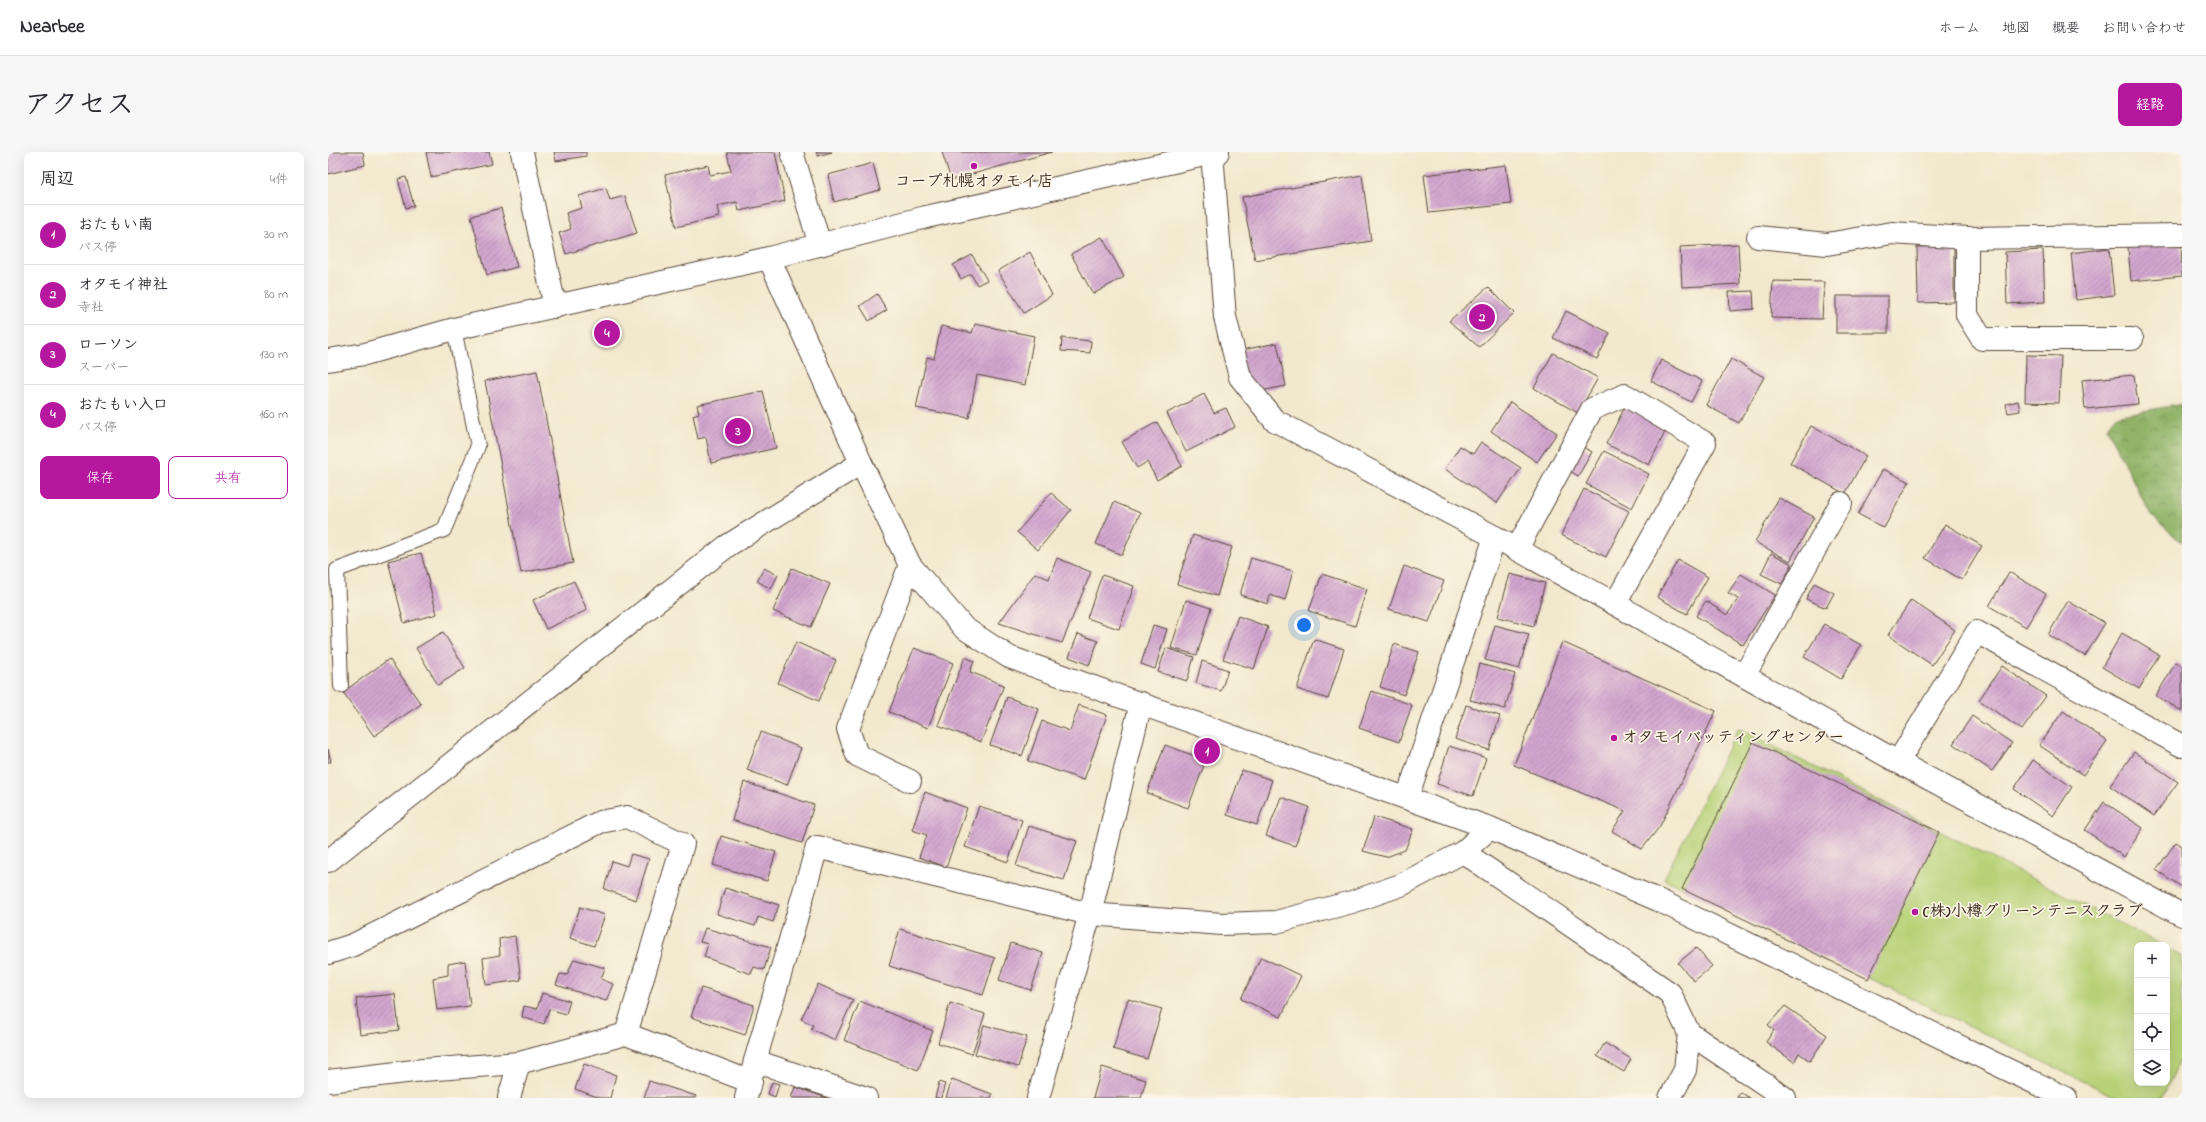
<!DOCTYPE html>
<html lang="ja">
<meta charset="utf-8">
<style>
:root{--surface:#fff;--page:#f7f7f7;--text:#2b2b33;--muted:#7c7c81;--line:#e1e1e2;--accent:#b5179e}
body{margin:0;font-family:"Indie Flower","Klee One",sans-serif;background:var(--page);color:var(--text)}
.controls{position:absolute;right:12px;bottom:12px;display:grid;overflow:hidden;border-radius:8px;box-shadow:0 4px 16px #0002}
.controls button{width:36px;height:36px;display:grid;place-items:center;padding:0;border:0;border-bottom:1px solid var(--line);background:var(--surface);color:var(--text);font:20px sans-serif}
.you{position:absolute;left:976px;top:473px;width:14px;height:14px;margin:-10px;border:3px solid #fff;border-radius:50%;background:#1a73e8;box-shadow:0 0 0 6px #1a73e833}
.badge{display:grid;place-items:center;width:26px;height:26px;border-radius:50%;background:var(--accent);color:#fff;font-size:13px;font-weight:700}
.pin{position:absolute;translate:-50% -50%;border:2px solid #fff;box-shadow:0 1px 4px #0006}
.list{margin:0;padding:0;list-style:none}
h2{display:flex;justify-content:space-between;align-items:center;height:52px;margin:0;padding:0 16px;font-size:17px}
h2 small{font-size:13px;font-weight:400;color:var(--muted)}
.list li{display:grid;grid-template-columns:26px 1fr auto;gap:12px;align-items:center;box-sizing:border-box;height:60px;padding:0 16px;border-top:1px solid var(--line)}
.list b{display:block;font-size:15px;white-space:nowrap}
.list p{margin:0;font-size:13px;white-space:nowrap;color:var(--muted)}
.list em{font-size:13px;font-style:normal;color:var(--muted)}
.actions{display:flex;gap:8px;padding:12px 16px}
.actions a{flex:1;padding:9px 0;border:1px solid var(--accent);border-radius:8px;text-align:center;font-size:14px;color:var(--accent)}
.actions .main{background:var(--accent);color:#fff}
.icon{flex:none;width:22px;height:22px;fill:none;stroke:currentColor;stroke-width:2;stroke-linecap:round;stroke-linejoin:round}
.map{position:relative;flex:none;width:1854px;height:946px;overflow:hidden;border-radius:8px}
header{display:flex;align-items:center;gap:24px;box-sizing:border-box;height:56px;padding:0 20px;background:var(--surface);border-bottom:1px solid var(--line)}
header strong{font-size:19px}
nav{display:flex;gap:22px;margin-inline-start:auto;font-size:14px}
.intro{display:flex;align-items:center;justify-content:space-between;box-sizing:border-box;height:96px;padding:0 24px}
h1{margin:0;font-size:28px}
.button{padding:10px 18px;border-radius:8px;background:var(--accent);color:#fff;font-size:14px;font-weight:700}
main{display:flex;gap:24px;padding:0 24px}
aside{flex:1;background:var(--surface);border-radius:8px;box-shadow:0 4px 16px #0002}
.map>svg:first-child{display:block}
</style>
<header>
<strong>Nearbee</strong>
<nav><a>ホーム</a><a>地図</a><a>概要</a><a>お問い合わせ</a></nav>
</header>
<div class="intro"><h1>アクセス</h1><a class="button">経路</a></div>
<main>
<aside>
<h2>周辺<small>4件</small></h2>
<ul class="list">
<li><span class="badge">1</span><div><b>おたもい南</b><p>バス停</p></div><em>30 m</em></li>
<li><span class="badge">2</span><div><b>オタモイ神社</b><p>寺社</p></div><em>80 m</em></li>
<li><span class="badge">3</span><div><b>ローソン</b><p>スーパー</p></div><em>130 m</em></li>
<li><span class="badge">4</span><div><b>おたもい入口</b><p>バス停</p></div><em>160 m</em></li>
</ul>
<div class="actions"><a class="main">保存</a><a>共有</a></div>
</aside>
<div class="map">
<svg width="1854" height="946" viewBox="0 0 1854 946">
<defs>
<pattern id="forest-crowns" width="20" height="18" patternUnits="userSpaceOnUse"><rect width="20" height="18" fill="#91b368"/><path d="M2 6a3 3 0 1 1 6 0M12 15a3 3 0 1 1 6 0" fill="none" stroke="#789255"/></pattern>
<pattern id="building-hatch" width="6" height="6" patternUnits="userSpaceOnUse"><rect width="6" height="6" fill="#d2a6cf"/><path d="M-1 1l2-2M0 6l6-6M5 7l2-2" fill="none" stroke="#ac87a7"/></pattern>
</defs>
<rect width="100%" height="100%" fill="#fcf5e5"/>
<filter id="ink" filterUnits="userSpaceOnUse"><feTurbulence type="fractalNoise" baseFrequency=".025" numOctaves="2"/><feDisplacementMap in="SourceGraphic" scale="8" xChannelSelector="R" yChannelSelector="G"/><feConvolveMatrix kernelMatrix="1 2 1 2 8 2 1 2 1" color-interpolation-filters="sRGB"/></filter>
<filter id="wash" filterUnits="userSpaceOnUse"><feTurbulence type="fractalNoise" baseFrequency=".012" numOctaves="4" result="noise"/><feDisplacementMap in="SourceGraphic" scale="16" xChannelSelector="R" yChannelSelector="G"/><feGaussianBlur stdDeviation="0.9" result="paint"/><feColorMatrix in="noise" values="0 0 0 0 0 0 0 0 0 0 0 0 0 0 0 0 0 1.4 0 .05"/><feComposite in="paint" operator="in"/></filter>
<g filter="url(#wash)">
<rect width="100%" height="100%" fill="#f2e8cd"/>
<!-- green -->
<polygon fill="#b7d177" stroke="#797e4a" points="1410,576 1834,793 1809,793 1809,931 1839,931 1839,796 1854,803 1854,904 1834,946 1790,946 1336,727"/>
<!-- forest -->
<polygon fill="url(#forest-crowns)" stroke="#666e43" points="1854,252 1854,391 1823,363 1778,276 1787,264"/>
<g id="blocks">
<!-- building -->
<g fill="url(#building-hatch)">
<polygon points="0,0 35,0 37,13 0,22"/>
<polygon points="98,0 161,0 164,12 103,25"/>
<polygon points="226,0 258,0 258,4 228,9"/>
<polygon points="399,0 447,0 457,49 411,59 409,50 389,54 391,65 348,75 337,23 380,13 382,23 403,19"/>
<polygon points="488,0 504,0 490,4"/>
<polygon points="614,0 724,0 623,28"/>
<polygon points="545,11 552,38 506,50 500,23"/>
<polygon points="1178,13 1183,52 1101,61 1096,23"/>
<polygon points="1034,23 1043,89 927,108 914,45"/>
<polygon points="78,25 86,54 78,56 70,27"/>
<polygon points="278,36 282,48 297,44 309,81 238,102 231,81 243,77 238,61 254,56 251,44"/>
<polygon points="173,56 189,115 159,123 143,64"/>
<polygon points="774,85 796,125 765,142 743,102"/>
<polygon points="1853,90 1854,124 1803,129 1800,95"/>
<polygon points="1410,92 1412,132 1354,135 1352,95"/>
<polygon points="1626,94 1626,150 1590,151 1589,95"/>
<polygon points="1781,96 1786,143 1748,148 1743,101"/>
<polygon points="1715,98 1717,150 1679,152 1677,100"/>
<polygon points="702,100 724,143 696,161 670,119"/>
<polygon points="644,103 659,128 649,133 643,122 633,127 625,113"/>
<polygon points="1445,129 1496,130 1494,167 1443,166"/>
<polygon points="1160,135 1186,161 1151,195 1121,169"/>
<polygon points="1425,139 1426,157 1402,159 1401,140"/>
<polygon points="549,142 559,158 541,169 532,154"/>
<rect x="1508" y="144" width="52" height="37"/>
<polygon points="1238,159 1282,181 1269,207 1225,186"/>
<polygon points="647,172 706,184 697,233 649,223 641,266 588,256 599,205 606,207 613,174 644,181"/>
<polygon points="734,186 763,189 762,201 733,199"/>
<polygon points="949,191 958,234 918,242 909,199"/>
<polygon points="1225,201 1270,226 1250,261 1206,236"/>
<polygon points="1698,203 1733,204 1731,251 1697,250"/>
<polygon points="1403,207 1436,225 1411,271 1378,253"/>
<polygon points="1333,208 1374,229 1363,250 1323,229"/>
<polygon points="209,219 245,411 193,421 157,229"/>
<polygon points="1806,223 1810,252 1757,257 1754,228"/>
<polygon points="435,239 448,296 383,311 378,285 370,287 365,263 371,261 369,253"/>
<polygon points="876,242 886,261 898,256 907,275 858,300 839,261"/>
<polygon points="1690,249 1692,259 1680,261 1678,252"/>
<polygon points="1182,250 1229,281 1209,310 1163,279"/>
<polygon points="1297,255 1339,276 1321,313 1278,292"/>
<polygon points="829,270 854,314 829,328 819,310 809,316 794,290"/>
<polygon points="1483,274 1538,304 1517,342 1462,311"/>
<polygon points="1153,290 1193,316 1169,351 1117,317 1132,294 1145,302"/>
<polygon points="1250,292 1264,300 1250,324 1236,315"/>
<polygon points="1276,299 1321,322 1304,356 1258,332"/>
<polygon points="1555,317 1581,330 1556,376 1530,362"/>
<polygon points="1256,337 1301,359 1278,405 1233,383"/>
<polygon points="723,341 743,358 710,398 689,380"/>
<polygon points="1451,346 1486,365 1462,409 1427,390"/>
<polygon points="786,350 812,361 794,403 768,392"/>
<polygon points="1617,372 1654,394 1634,428 1597,406"/>
<polygon points="865,383 904,395 889,444 849,432"/>
<polygon points="93,401 109,462 76,471 60,409"/>
<polygon points="1443,401 1464,412 1454,432 1433,422"/>
<polygon points="729,406 763,420 734,491 671,471 707,421 721,427"/>
<polygon points="923,406 965,419 957,448 942,443 940,452 912,443"/>
<polygon points="1350,408 1380,425 1359,462 1329,445"/>
<polygon points="1076,414 1116,429 1101,470 1061,457"/>
<polygon points="436,416 450,423 443,437 429,429"/>
<polygon points="464,416 502,432 483,475 445,459"/>
<polygon points="1681,420 1718,442 1698,475 1661,454"/>
<polygon points="994,422 1039,437 1027,474 981,459"/>
<polygon points="1182,422 1217,431 1206,474 1170,465"/>
<polygon points="1413,422 1447,443 1415,493 1368,464 1378,449 1399,463 1410,447 1400,441"/>
<polygon points="774,423 806,434 791,477 759,466"/>
<polygon points="246,429 259,458 218,477 205,448"/>
<polygon points="1486,431 1506,441 1498,456 1478,447"/>
<polygon points="858,448 883,456 869,503 843,496"/>
<polygon points="1583,448 1627,478 1604,513 1560,483"/>
<polygon points="1740,449 1777,471 1757,504 1720,483"/>
<polygon points="910,464 940,475 926,517 895,507"/>
<polygon points="1496,472 1533,493 1513,527 1476,505"/>
<polygon points="825,473 839,477 827,517 813,512"/>
<polygon points="1167,473 1201,482 1191,517 1157,508"/>
<polygon points="115,480 137,516 110,533 88,496"/>
<polygon points="1794,481 1831,503 1811,537 1774,515"/>
<polygon points="750,482 770,489 761,513 741,505"/>
<polygon points="986,487 1016,497 1000,547 969,537"/>
<polygon points="468,490 508,508 491,549 450,531"/>
<polygon points="1234,490 1388,559 1332,674 1314,697 1284,679 1297,659 1186,613"/>
<polygon points="1066,492 1091,500 1076,543 1052,535"/>
<polygon points="586,496 625,511 600,576 561,560"/>
<polygon points="838,496 866,505 859,529 830,520"/>
<polygon points="637,505 646,509 642,520 676,533 653,590 610,573"/>
<polygon points="61,507 93,552 46,584 15,540"/>
<polygon points="874,509 900,518 893,539 868,531"/>
<polygon points="1848,510 1854,514 1854,559 1828,544"/>
<polygon points="1152,512 1187,522 1177,557 1142,548"/>
<polygon points="1674,514 1718,544 1694,578 1651,548"/>
<polygon points="1044,539 1084,553 1071,590 1031,576"/>
<polygon points="679,545 711,557 694,604 662,593"/>
<polygon points="751,553 779,563 756,628 700,609 714,569 742,579"/>
<polygon points="1138,553 1172,564 1161,598 1127,587"/>
<polygon points="1735,559 1779,589 1755,623 1711,593"/>
<polygon points="1644,564 1684,591 1664,619 1625,592"/>
<polygon points="433,580 473,596 459,633 419,618"/>
<polygon points="1425,590 1611,680 1540,827 1354,737"/>
<polygon points="837,593 878,608 860,656 819,641"/>
<polygon points="1121,594 1158,606 1145,644 1109,632"/>
<polygon points="0,597 3,610 0,610"/>
<polygon points="1806,600 1850,630 1826,664 1782,634"/>
<polygon points="1705,608 1744,635 1725,664 1686,637"/>
<polygon points="914,618 944,628 929,673 899,663"/>
<polygon points="416,630 486,653 474,691 404,668"/>
<polygon points="597,640 639,656 618,715 591,705 599,683 584,678"/>
<polygon points="953,645 981,655 967,694 938,684"/>
<polygon points="1776,650 1815,676 1796,705 1757,678"/>
<polygon points="651,654 694,668 680,710 637,695"/>
<polygon points="1046,665 1085,677 1077,698 1058,705 1035,699"/>
<polygon points="701,674 749,689 736,728 688,714"/>
<polygon points="393,684 448,700 439,729 385,713"/>
<polygon points="1848,690 1854,694 1854,735 1828,718"/>
<polygon points="303,702 321,707 308,748 276,737 284,709 299,714"/>
<polygon points="397,736 451,753 445,770 430,765 427,774 389,762"/>
<polygon points="252,755 277,763 266,794 242,786"/>
<polygon points="377,776 443,795 436,818 426,815 423,822 376,805 380,792 372,790"/>
<polygon points="572,777 667,806 655,843 561,814"/>
<polygon points="187,784 193,828 158,833 155,806 172,803 171,787"/>
<polygon points="683,791 715,801 703,838 671,828"/>
<polygon points="1368,796 1384,814 1366,829 1350,811"/>
<polygon points="933,805 973,824 953,865 913,847"/>
<polygon points="246,807 277,816 273,827 285,832 278,849 228,833 232,822 239,823"/>
<polygon points="137,809 142,854 109,858 105,826 120,823 120,812"/>
<polygon points="490,832 525,848 507,888 483,877 485,873 473,867"/>
<polygon points="373,836 426,853 417,883 363,865"/>
<polygon points="214,841 242,849 238,862 221,857 216,872 194,865 196,854 209,857"/>
<polygon points="67,842 71,878 32,883 28,846"/>
<polygon points="800,847 834,857 819,907 785,897"/>
<polygon points="532,849 605,879 590,918 516,888"/>
<polygon points="622,851 657,862 644,902 610,891"/>
<polygon points="1457,854 1499,883 1482,909 1471,901 1466,910 1438,890 1446,878 1440,873"/>
<polygon points="656,873 699,885 690,915 647,902"/>
<polygon points="1277,891 1303,907 1296,920 1269,904"/>
<polygon points="256,912 288,923 282,946 272,946 247,937"/>
<polygon points="774,915 818,928 813,946 765,946"/>
<polygon points="624,927 664,942 663,946 618,946"/>
<polygon points="321,929 368,944 367,946 316,946"/>
<polygon points="444,930 451,932 447,945 440,942"/>
<polygon points="611,930 617,932 613,946 607,946"/>
<polygon points="467,935 499,946 463,946"/>
<polygon points="1412,940 1422,946 1409,946"/>
</g>
</g>
</g>
<g filter="url(#ink)">
<use href="#blocks" fill-opacity="0" stroke="#564638" stroke-width="1"/>
<g fill="none" stroke-linecap="round" stroke-linejoin="round">
<defs>
<polyline id="service" points="13,534 9,418 116,378 150,294 126,177"/>
<g id="minor">
<polyline points="194,0 227,155"/>
<polyline points="464,0 492,93"/>
<polyline points="884,1 897,165 912,225 946,268 1167,385 1570,610 1854,763"/>
<polyline points="1430,85 1499,92 1564,81 1639,86 1854,83"/>
<polyline points="1639,86 1639,163 1654,187 1804,187"/>
<polyline points="1189,397 1264,257 1297,243 1377,291 1287,452"/>
<polyline points="1416,524 1513,351"/>
<polyline points="1570,610 1649,480 1854,594"/>
<polyline points="582,629 529,603 520,577 582,413"/>
<polyline points="1079,646 1167,385"/>
<polyline points="1135,700 1342,841 1361,881 1357,918 1342,946"/>
<polyline points="0,801 25,793 272,670 299,665 355,692 298,882"/>
<polyline points="1361,881 1457,946"/>
<polyline points="427,909 538,946"/>
<polyline points="0,929 95,918 191,911 298,882 423,930"/>
<polyline points="181,946 191,911"/>
<polyline points="418,946 427,909 489,695 762,762 894,772 948,770 1024,750 1073,733 1135,700 1162,676"/>
<polyline points="710,946 762,762 813,551"/>
</g>
<g id="tertiary">
<polyline points="441,106 533,311 582,413 636,476 681,505 1162,676 1330,748 1738,946"/>
<polyline points="0,208 37,202 126,177 441,106 598,65 890,0"/>
<polyline points="0,709 399,394 533,311"/>
</g>
</defs>
<!-- service casing -->
<use href="#service" stroke="#564638" stroke-width="16"/>
<!-- minor casing -->
<use href="#minor" stroke="#564638" stroke-width="24"/>
<!-- tertiary casing -->
<use href="#tertiary" stroke="#564638" stroke-width="24"/>
<!-- service -->
<use href="#service" stroke="#fff" stroke-width="14"/>
<!-- minor -->
<use href="#minor" stroke="#fff" stroke-width="22"/>
<!-- tertiary -->
<use href="#tertiary" stroke="#fff" stroke-width="22"/>
</g>
</g>
<!-- markers -->
<g fill="#b5179e" stroke="#fcf5e5" stroke-width="1.5">
<circle cx="646" cy="14" r="4"/>
<circle cx="1286" cy="586" r="4"/>
<circle cx="1587" cy="760" r="4"/>
</g>
<g text-anchor="middle" dominant-baseline="central" stroke-width="3.5" stroke-linejoin="round" paint-order="stroke">
<!-- poi labels -->
<g font-size="16" font-weight="bold" fill="#3b2a1e" stroke="#fcf5e5" text-anchor="start">
<text x="646" y="30" text-anchor="middle">コープ札幌オタモイ店</text>
<text x="1294" y="586">オタモイバッティングセンター</text>
<text x="1595" y="760">(株)小樽グリーンテニスクラブ</text>
</g>
</g>
</svg>
<div class="controls">
<button>+</button>
<button>−</button>
<button><svg class="icon" aria-label="locate" viewBox="0 0 24 24"><circle cx="12" cy="12" r="6"/><path d="M12 2v4M12 18v4M2 12h4M18 12h4"/></svg></button>
<button><svg class="icon" aria-label="layers" viewBox="0 0 24 24"><path d="M12 4l9 5-9 5-9-5zM3 14l9 5 9-5"/></svg></button>
</div>
<div class="you"></div>
<div class="pin badge" style="left:879px;top:599px">1</div>
<div class="pin badge" style="left:1154px;top:165px">2</div>
<div class="pin badge" style="left:410px;top:279px">3</div>
<div class="pin badge" style="left:279px;top:181px">4</div>
</div>
</main>
